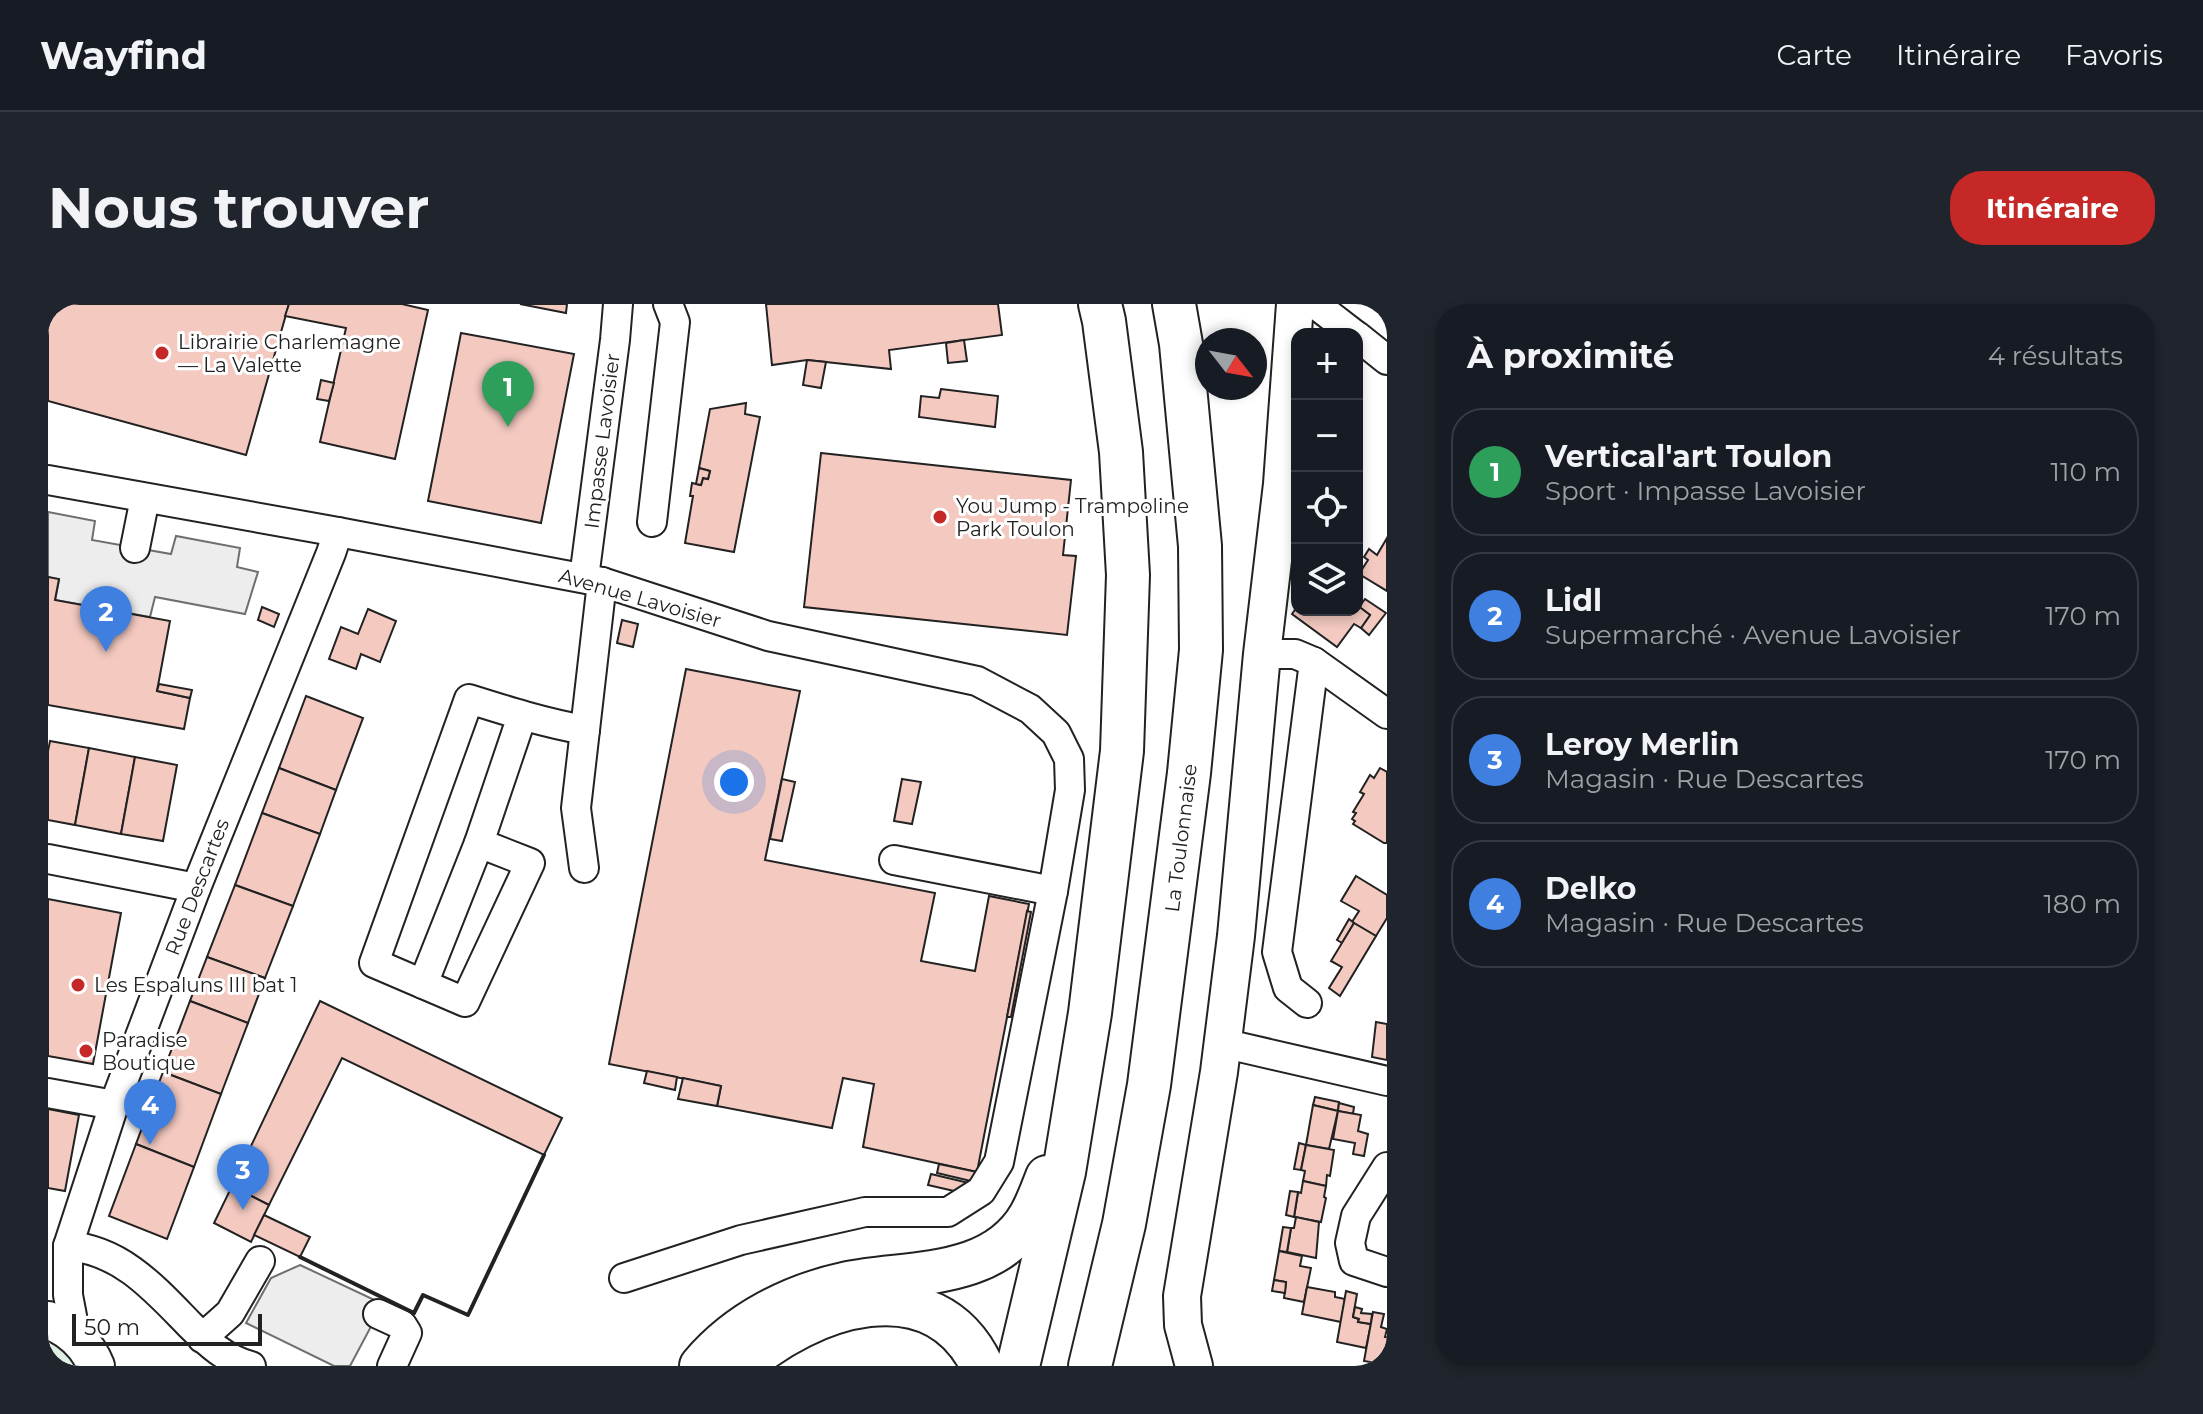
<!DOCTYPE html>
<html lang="fr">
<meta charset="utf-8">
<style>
:root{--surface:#171b24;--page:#20242c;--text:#f1f3f6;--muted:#9ea1a6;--line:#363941;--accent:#c62828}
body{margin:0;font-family:Montserrat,sans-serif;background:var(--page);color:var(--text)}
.controls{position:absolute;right:24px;top:24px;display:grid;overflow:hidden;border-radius:16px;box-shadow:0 4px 12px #0003}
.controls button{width:72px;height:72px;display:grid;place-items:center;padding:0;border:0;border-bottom:2px solid var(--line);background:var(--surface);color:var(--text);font:40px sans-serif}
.compass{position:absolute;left:1147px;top:24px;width:72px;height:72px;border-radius:50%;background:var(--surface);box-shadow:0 4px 12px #0003;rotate:121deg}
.scale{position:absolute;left:24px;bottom:20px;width:190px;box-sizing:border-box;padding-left:8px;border:4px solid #222;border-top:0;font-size:22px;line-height:28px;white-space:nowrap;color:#222;-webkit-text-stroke:6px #fff;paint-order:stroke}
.you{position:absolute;left:686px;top:478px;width:28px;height:28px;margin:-20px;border:6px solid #fff;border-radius:50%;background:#1a73e8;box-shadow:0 0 0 12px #1a73e833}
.badge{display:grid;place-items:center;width:52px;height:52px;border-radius:50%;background:var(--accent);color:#fff;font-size:26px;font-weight:700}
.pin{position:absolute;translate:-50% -66px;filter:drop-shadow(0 2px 4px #0008)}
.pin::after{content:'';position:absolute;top:42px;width:28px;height:24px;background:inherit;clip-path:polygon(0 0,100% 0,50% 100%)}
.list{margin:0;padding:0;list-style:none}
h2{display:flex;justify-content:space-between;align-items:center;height:104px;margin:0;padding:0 32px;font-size:34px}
h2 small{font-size:26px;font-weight:400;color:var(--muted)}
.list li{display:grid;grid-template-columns:52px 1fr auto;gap:24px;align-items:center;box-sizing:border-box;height:128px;margin:0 16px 16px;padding:0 16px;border:2px solid var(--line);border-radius:32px}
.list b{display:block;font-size:30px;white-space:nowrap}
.list p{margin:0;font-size:26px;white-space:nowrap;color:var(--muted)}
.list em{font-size:26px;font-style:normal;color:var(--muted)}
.icon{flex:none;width:44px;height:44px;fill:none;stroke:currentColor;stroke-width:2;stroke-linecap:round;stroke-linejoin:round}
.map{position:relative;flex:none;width:1339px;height:1062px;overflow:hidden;border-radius:32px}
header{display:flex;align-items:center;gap:48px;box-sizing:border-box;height:112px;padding:0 40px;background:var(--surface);border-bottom:2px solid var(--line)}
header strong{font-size:38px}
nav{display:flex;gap:44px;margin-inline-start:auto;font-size:28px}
.intro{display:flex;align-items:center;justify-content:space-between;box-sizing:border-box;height:192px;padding:0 48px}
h1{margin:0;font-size:56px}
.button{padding:20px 36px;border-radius:32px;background:var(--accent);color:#fff;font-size:28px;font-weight:700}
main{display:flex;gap:48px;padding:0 48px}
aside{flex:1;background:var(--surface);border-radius:32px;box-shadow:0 4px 12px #0003}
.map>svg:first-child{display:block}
</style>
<header>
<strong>Wayfind</strong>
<nav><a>Carte</a><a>Itinéraire</a><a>Favoris</a></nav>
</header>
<div class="intro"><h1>Nous trouver</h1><a class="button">Itinéraire</a></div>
<main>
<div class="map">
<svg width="1339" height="1062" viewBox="0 0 1339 1062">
<rect width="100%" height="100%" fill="#fff"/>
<!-- green -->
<polygon fill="#e0efe3" stroke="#6f6f6f" stroke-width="2" points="0,1016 48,1062 0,1062"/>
<!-- parking -->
<g fill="#ededed" stroke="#6f6f6f" stroke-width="2">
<polygon points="0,208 47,217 44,236 123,250 128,232 192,244 189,263 210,268 197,310 107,293 102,313 7,296 11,276 0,273"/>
<polygon points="252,961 335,1000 302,1062 286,1062 198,1019 223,974"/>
</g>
<!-- building -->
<g fill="#f3c9c0" stroke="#222" stroke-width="2">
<polygon points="0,0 241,0 198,151 0,97"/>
<polygon points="241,0 354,0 380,6 347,155 272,138 298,24 237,12"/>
<polygon points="472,0 519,0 518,9"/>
<polygon points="718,0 950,0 954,31 841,46 843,65 759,56 724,61"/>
<polygon points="413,29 526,50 493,219 380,197"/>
<polygon points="916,36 919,57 900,59 898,39"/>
<polygon points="759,56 778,58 773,84 755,81"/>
<polygon points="273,76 286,79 281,97 269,95"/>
<polygon points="893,85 950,92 947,123 871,113 873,92 891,94"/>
<polygon points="698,99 697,110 712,113 686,248 637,239 645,192 642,192 644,179 653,181 655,174 660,175 662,167 651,164 662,105"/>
<polygon points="773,149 1023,176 1015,251 1028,252 1019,331 756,303"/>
<polygon points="651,164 662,167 660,175 655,174 653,181 648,180"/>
<polygon points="1339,234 1339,287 1311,270 1320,256 1316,253 1321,245 1329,251"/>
<polygon points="0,273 11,275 7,296 122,317 109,387 142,394 136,425 0,401"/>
<polygon points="1317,295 1338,309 1321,331 1313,324 1322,311 1311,303"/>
<polygon points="1309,301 1322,311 1313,324 1306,320 1289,343 1244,310 1249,303 1249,306 1309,306"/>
<polygon points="214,303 231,310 226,323 210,316"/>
<polygon points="320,305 348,317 332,358 313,350 308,365 281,355 293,323 310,330"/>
<polygon points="574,316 590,320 585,343 569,339"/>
<polygon points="638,365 752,387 717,556 887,589 873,657 927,667 941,592 981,600 929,868 815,843 826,780 795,774 784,824 669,802 673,782 561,760"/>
<polygon points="111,380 144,386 142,394 109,387"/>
<polygon points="258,392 315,414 288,486 231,464"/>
<polygon points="2,437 41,444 27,521 0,516 0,447"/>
<polygon points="41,444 87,453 73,530 27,521"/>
<polygon points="87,453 129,461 115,537 73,530"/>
<polygon points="231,464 288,486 272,530 214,509"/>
<polygon points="1332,464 1339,468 1339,539 1336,539 1305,520 1307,517 1304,515 1308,509 1305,508 1316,490 1312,488 1322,471 1326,474"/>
<polygon points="734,475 747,478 734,537 722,535"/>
<polygon points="854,475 873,478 864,520 846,517"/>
<polygon points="214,509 272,530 245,602 187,581"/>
<polygon points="1308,572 1339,591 1339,614 1328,632 1304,618 1311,607 1293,597"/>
<polygon points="187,581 245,602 217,674 159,653"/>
<polygon points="0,595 73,609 45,760 0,752"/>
<polygon points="979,607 983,608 963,713 959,713"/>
<polygon points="1301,615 1306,619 1294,639 1289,636"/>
<polygon points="1306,619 1328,632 1292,692 1281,684 1294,663 1283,657"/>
<polygon points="159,653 217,674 200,719 142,697"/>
<polygon points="142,697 200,719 173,790 115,768"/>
<polygon points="272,697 514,814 496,851 294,754 221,901 184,882"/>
<polygon points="1328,718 1339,720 1339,756 1324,753"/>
<polygon points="599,767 629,773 627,786 596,779"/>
<polygon points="115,768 173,790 146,863 88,840"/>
<polygon points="635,774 673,782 669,802 630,795"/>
<polygon points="1267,793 1291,798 1290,807 1265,801"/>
<polygon points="1291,799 1306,803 1305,810 1290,807"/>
<polygon points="1265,801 1290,807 1281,845 1258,841"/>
<polygon points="0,805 31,811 17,887 0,884"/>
<polygon points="1290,807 1313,811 1310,827 1320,830 1316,852 1305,850 1307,839 1285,835"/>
<polygon points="1251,839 1258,841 1253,866 1246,865"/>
<polygon points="88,840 146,863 119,935 61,912"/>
<polygon points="1258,841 1286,846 1282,872 1279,871 1278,882 1255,877 1257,867 1253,866"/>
<polygon points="891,860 929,868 927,878 889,869"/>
<polygon points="883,870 921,879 919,890 880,881"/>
<polygon points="1255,877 1278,882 1276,893 1278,894 1273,918 1246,913 1250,888 1253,889"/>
<polygon points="184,882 221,901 203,938 166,919"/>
<polygon points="1242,887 1250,888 1246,913 1238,911"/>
<polygon points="216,911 262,933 252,953 206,931"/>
<polygon points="1248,913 1271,918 1268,954 1239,948 1243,924 1246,924"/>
<polygon points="1235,923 1243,924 1239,948 1231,947"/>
<polygon points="1231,947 1254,952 1252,962 1263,964 1256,998 1236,994 1238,978 1226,976"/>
<polygon points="1226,976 1238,978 1237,989 1224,987"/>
<polygon points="1259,983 1287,988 1287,993 1297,995 1293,1018 1254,1010"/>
<polygon points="1298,987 1309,990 1305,1013 1311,1015 1310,1018 1323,1020 1318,1044 1289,1038"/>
<polygon points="1307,1003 1314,1005 1313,1009 1324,1010 1323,1020 1310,1018 1311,1015 1305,1013"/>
<polygon points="1325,1008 1336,1010 1333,1023 1339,1025 1337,1033 1339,1033 1339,1061 1316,1057"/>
</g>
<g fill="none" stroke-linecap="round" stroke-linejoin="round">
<defs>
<g id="minor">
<polyline points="1267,0 1306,30"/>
<polyline points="1309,32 1339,56"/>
<polyline points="0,176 290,228 554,278 720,332 929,377 982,405 1008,429 1021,455 1022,486 1005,587 951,858 933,887 900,908 817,908 693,936 576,974"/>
<polyline points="604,218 627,18 620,0"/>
<polyline points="87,244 97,194"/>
<polyline points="536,274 567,36 570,0"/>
<polyline points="1214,350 1247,350 1266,358 1339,410"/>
<path d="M474,412L431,539L482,559L417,698L326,659L421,395C459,407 497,419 537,426"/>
<polyline points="0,555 148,584"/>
<polyline points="846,556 1005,587"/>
<polyline points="536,564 528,504 554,278"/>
<polyline points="375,680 431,539"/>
<polyline points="1259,699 1240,684 1229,648 1266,358"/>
<polyline points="1174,739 1339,777"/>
<polyline points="0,789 66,801"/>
<polyline points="1339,863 1308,912 1302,939 1306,957 1339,968"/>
<path d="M20,942C73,946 107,985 142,1021C160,1039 178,1056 203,1062"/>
<polyline points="330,1010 354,1021 359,1029 344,1062"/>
<polyline points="28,1033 20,991 20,942 66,801 148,584 283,249 290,228"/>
<polyline points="154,1034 182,1009 212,957"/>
</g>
<g id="major">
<path d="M0,1016C22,1025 39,1040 48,1062"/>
<polyline points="1146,1062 1135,1021 1134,992 1171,768 1188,632 1214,350 1234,180 1247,0"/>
</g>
<g id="highway">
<path d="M653,1062C690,1018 744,991 800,979C861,967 945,976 982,912C989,900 994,886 999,873"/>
<path d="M694,1062C760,1003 885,959 934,1062"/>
<polyline points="970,1062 1016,868 1042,709 1074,447 1080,271 1073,148 1056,17 1052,0"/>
<polyline points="1042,1062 1076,920 1101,781 1141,469 1153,346 1152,242 1133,40 1126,0"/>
</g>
</defs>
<!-- minor casing -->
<use href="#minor" stroke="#222" stroke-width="32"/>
<!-- major casing -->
<use href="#major" stroke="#222" stroke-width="40"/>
<!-- highway casing -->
<use href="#highway" stroke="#222" stroke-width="46"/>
<!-- minor -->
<use href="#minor" stroke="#fff" stroke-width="28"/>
<!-- major -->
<use href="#major" stroke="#fff" stroke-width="36"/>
<!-- highway -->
<use href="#highway" stroke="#fff" stroke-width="42"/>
<!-- wall -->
<polyline stroke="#222" stroke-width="4" points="252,953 366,1009 375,991 420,1011 496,851"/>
</g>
<!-- markers -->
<g fill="#c62828" stroke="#fff" stroke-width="3">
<circle cx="114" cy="49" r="8"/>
<circle cx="892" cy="213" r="8"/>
<circle cx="30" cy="681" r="8"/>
<circle cx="38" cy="747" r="8"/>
</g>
<g text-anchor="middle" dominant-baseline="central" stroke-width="6" stroke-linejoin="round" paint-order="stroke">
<!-- poi labels -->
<g font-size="20" fill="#222" stroke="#fff" text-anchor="start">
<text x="130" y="38">Librairie Charlemagne<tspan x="130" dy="23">— La Valette</tspan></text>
<text x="908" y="202">You Jump - Trampoline<tspan x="908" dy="23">Park Toulon</tspan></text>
<text x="46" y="681">Les Espaluns III bat 1</text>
<text x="54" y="736">Paradise<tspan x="54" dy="23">Boutique</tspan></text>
</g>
<!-- street labels -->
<g font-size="20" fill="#222" stroke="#fff">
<text transform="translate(554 137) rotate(-83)">Impasse Lavoisier</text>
<text transform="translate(592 294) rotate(16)">Avenue Lavoisier</text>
<text transform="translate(1133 534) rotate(-83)">La Toulonnaise</text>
<text transform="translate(149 583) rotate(-69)">Rue Descartes</text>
</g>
</g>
</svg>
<div class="controls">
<button>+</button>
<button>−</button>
<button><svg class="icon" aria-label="locate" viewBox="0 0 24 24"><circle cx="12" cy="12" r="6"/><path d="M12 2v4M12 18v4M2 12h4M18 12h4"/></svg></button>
<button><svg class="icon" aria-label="layers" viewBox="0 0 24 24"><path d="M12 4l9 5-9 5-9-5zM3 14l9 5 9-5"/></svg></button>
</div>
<svg class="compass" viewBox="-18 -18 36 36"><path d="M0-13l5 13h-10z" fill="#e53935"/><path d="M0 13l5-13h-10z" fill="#9ea1a6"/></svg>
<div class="scale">50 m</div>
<div class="you"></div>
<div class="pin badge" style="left:460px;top:123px;background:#2e9e5b">1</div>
<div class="pin badge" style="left:58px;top:348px;background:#3f7fe0">2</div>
<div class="pin badge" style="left:195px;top:906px;background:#3f7fe0">3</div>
<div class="pin badge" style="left:102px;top:841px;background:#3f7fe0">4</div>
</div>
<aside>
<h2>À proximité<small>4 résultats</small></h2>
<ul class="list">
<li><span class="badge" style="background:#2e9e5b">1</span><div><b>Vertical'art Toulon</b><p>Sport · Impasse Lavoisier</p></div><em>110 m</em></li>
<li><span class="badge" style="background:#3f7fe0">2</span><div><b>Lidl</b><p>Supermarché · Avenue Lavoisier</p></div><em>170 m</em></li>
<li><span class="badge" style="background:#3f7fe0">3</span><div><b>Leroy Merlin</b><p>Magasin · Rue Descartes</p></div><em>170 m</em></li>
<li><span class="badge" style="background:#3f7fe0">4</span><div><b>Delko</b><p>Magasin · Rue Descartes</p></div><em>180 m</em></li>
</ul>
</aside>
</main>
